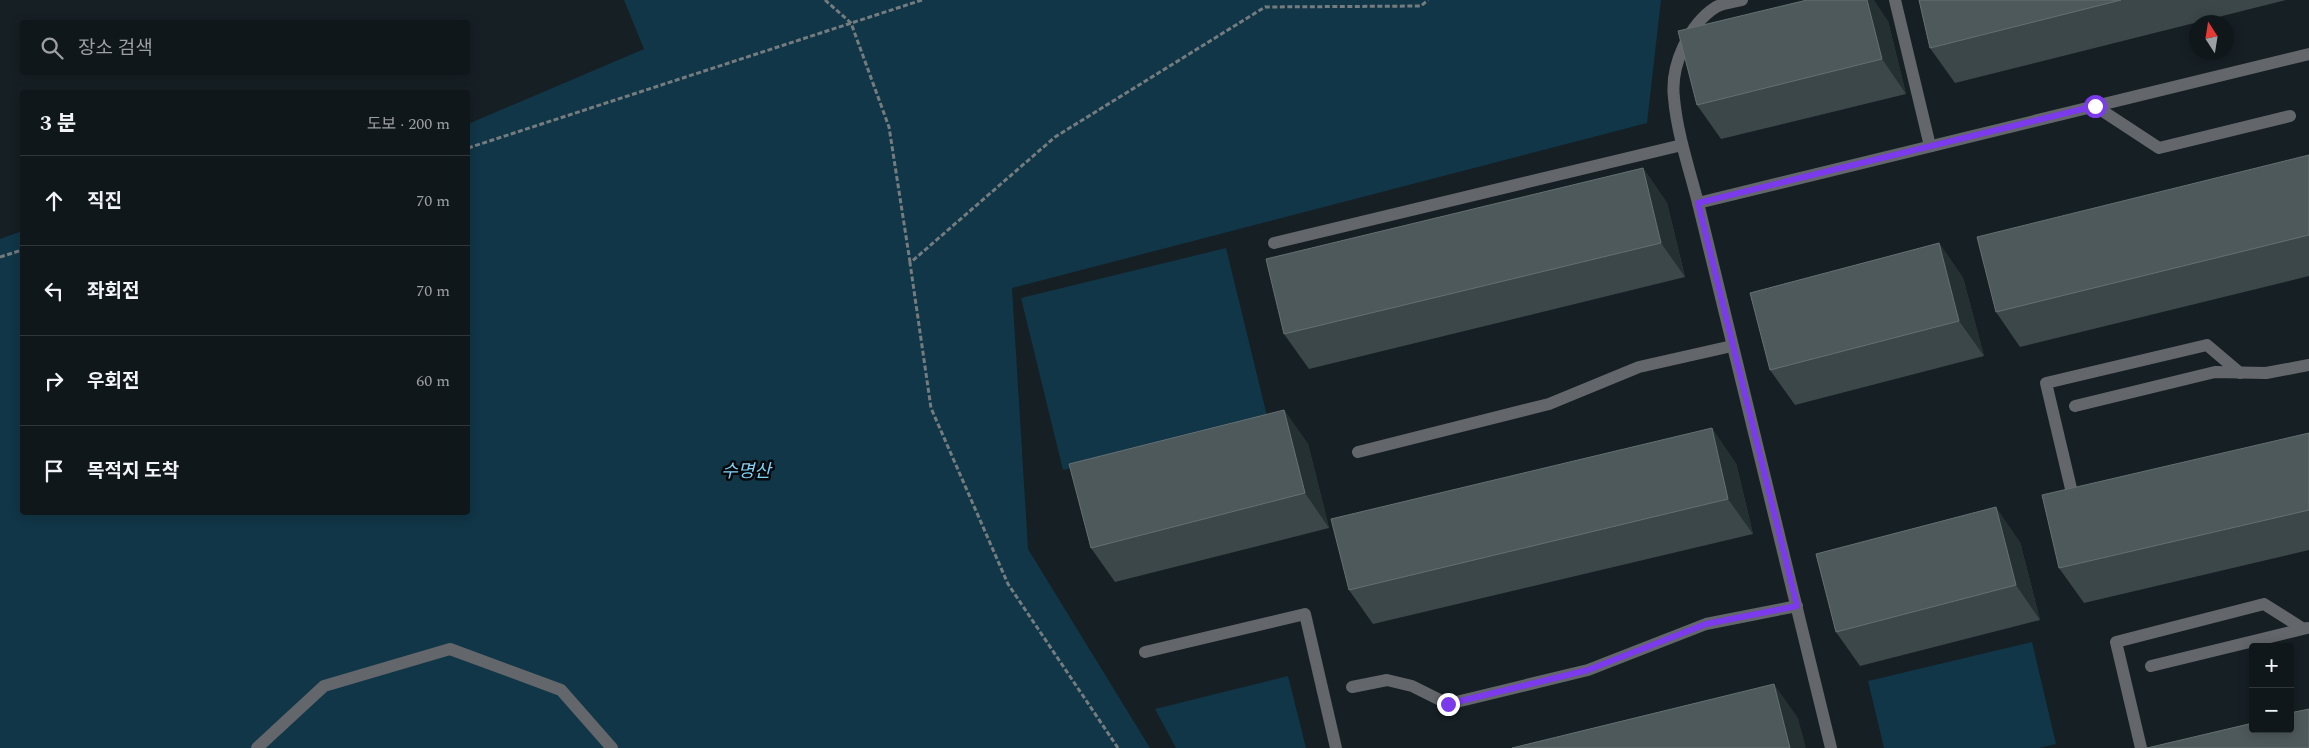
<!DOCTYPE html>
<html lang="ko">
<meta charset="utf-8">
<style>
:root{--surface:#10171b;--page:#1e2428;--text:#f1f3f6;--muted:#9c9fa3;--line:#30363a}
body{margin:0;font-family:Spectral,"Noto Sans KR",serif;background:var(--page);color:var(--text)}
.controls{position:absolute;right:15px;bottom:15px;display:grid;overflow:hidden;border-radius:5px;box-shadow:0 2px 12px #0003}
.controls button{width:45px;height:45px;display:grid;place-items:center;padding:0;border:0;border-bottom:1px solid var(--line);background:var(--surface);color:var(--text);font:25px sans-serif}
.compass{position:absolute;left:2189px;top:15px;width:45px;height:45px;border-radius:50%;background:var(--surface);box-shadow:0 2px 12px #0003;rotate:348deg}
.stop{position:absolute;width:15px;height:15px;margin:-11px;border:4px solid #7c3aed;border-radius:50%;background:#fff}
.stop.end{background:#7c3aed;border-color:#fff;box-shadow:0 1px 5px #0008}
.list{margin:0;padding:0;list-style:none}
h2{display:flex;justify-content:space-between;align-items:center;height:65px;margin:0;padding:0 20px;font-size:21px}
h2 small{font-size:16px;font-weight:400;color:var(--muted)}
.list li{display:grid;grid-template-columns:32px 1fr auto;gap:15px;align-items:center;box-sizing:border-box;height:90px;padding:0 20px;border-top:1px solid var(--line)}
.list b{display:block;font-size:19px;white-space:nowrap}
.list em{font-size:16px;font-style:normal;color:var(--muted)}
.icon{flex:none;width:28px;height:28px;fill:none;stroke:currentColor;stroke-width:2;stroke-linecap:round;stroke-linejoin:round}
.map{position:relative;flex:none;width:2309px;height:748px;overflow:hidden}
.search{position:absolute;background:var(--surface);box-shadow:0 2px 12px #0003;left:20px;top:20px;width:450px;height:55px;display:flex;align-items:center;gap:12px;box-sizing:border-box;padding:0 18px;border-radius:5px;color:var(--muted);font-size:19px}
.panel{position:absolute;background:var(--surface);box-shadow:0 2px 12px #0003;left:20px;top:90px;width:450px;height:425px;border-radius:5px}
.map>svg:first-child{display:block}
</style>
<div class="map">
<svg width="2309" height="748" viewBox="0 0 2309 748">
<rect width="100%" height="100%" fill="#161f24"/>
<!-- green -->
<g fill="#113647">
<polygon points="624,0 1661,0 1647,123 1012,288 1028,549 1150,748 0,748 0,239 22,231 22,512 468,512 468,124 644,49"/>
<polygon points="1226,248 1268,420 1063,470 1021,298"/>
<polygon points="2032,642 2056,744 2039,748 1884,748 1868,681"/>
<polygon points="1288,676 1306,748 1176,748 1155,709"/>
</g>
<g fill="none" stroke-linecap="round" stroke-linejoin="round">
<!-- path -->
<g stroke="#747c80" stroke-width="3" stroke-dasharray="5 2.5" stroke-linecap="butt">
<polyline points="825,0 851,23 889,127 910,262"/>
<polyline points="468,148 922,0"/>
<polyline points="0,257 22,250"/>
<polyline points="1118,748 1008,584 931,408 910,263 1055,137 1265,7 1421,6 1428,0"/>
</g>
<!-- service -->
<g stroke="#63666a" stroke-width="12">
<polyline points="1895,0 1930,146"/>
<polyline points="2095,106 2159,148 2290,116"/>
<path d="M1698,203C1689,168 1677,133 1674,98C1670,66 1689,24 1716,7C1723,3 1734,2 1742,0"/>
<polyline points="1274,243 1682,145"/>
<polyline points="2075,406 2215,372 2266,373 2309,365"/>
<polyline points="1358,452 1549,404 1639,367 1732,346"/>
<polyline points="2073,497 2046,383 2207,345 2240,373"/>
<polyline points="1145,652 1305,614 1336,748"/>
<polyline points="2151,666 2307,628"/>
<polyline points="1352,687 1387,680 1412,686 1448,704 1588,670 1706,624 1797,606"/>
<polyline points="257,748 324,686 450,649 561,690 612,748"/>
<polyline points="1831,748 1698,203 2309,54"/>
<polyline points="2141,748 2116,642 2264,604 2302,628"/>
</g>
</g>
<!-- wall -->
<g fill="#3c4749">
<polygon points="1919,0 2286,0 1955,83 1930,48"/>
<polygon points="1888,21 1906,94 1721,139 1697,105"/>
<polygon points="2309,155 2309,276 2020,347 1996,312"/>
<polygon points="1643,168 1667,203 1685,277 1309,369 1284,334"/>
<polygon points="1939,243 1963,278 1984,356 1795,405 1770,370"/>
<polygon points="1284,410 1308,444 1329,528 1115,582 1091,548"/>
<polygon points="2309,433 2309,550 2084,603 2059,568"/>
<polygon points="1736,463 1753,534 1373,624 1349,590"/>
<polygon points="2020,542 2040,620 1860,666 1836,632"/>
</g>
<!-- shaded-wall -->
<g fill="#253033">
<polygon points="1867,0 1874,0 1888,21 1906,94 1882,59"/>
<polygon points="1643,168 1667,203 1685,277 1661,243"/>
<polygon points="1939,243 1963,278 1984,356 1959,321"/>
<polygon points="1284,410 1308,444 1329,528 1305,493"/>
<polygon points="1712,428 1736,463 1753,534 1728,499"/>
<polygon points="1996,507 2020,542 2040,620 2016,585"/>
<polygon points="1774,684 1798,718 1806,748 1790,748"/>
</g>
<!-- building -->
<g fill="#4e595b" stroke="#657072">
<polygon points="1807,0 1867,0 1882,59 1697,105 1678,31"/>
<polygon points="1919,0 2121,0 1930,48"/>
<polygon points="2309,155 2309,235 1996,312 1977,237"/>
<polygon points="1643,168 1661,243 1284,334 1266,259"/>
<polygon points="1939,243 1959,321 1770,370 1750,293"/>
<polygon points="1284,410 1305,493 1091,548 1069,464"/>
<polygon points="1712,428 1728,499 1349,590 1331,519"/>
<polygon points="2309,433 2309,510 2059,568 2042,495"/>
<polygon points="1996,507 2016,585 1836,632 1816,554"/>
<polygon points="1774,684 1790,748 1512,748"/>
<polygon points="2309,709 2309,748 2147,748 2253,723 2253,729 2290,729 2290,713"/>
</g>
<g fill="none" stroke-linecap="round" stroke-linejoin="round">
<!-- route -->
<polyline stroke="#7c3aed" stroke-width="6" points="1448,704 1588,670 1706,624 1797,606 1698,203 2095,106"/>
</g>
<g text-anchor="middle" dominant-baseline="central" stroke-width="5" stroke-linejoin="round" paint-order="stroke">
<!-- park labels -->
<g font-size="18" font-style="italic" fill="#81d1f9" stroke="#05090b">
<text x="746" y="471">수명산</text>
</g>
</g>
</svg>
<div class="controls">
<button>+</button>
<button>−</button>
</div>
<svg class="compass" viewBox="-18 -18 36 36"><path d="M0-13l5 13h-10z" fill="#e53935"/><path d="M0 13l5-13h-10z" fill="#9c9fa3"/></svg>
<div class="stop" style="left:2095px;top:106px"></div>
<div class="stop end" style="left:1448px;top:704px"></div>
<div class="search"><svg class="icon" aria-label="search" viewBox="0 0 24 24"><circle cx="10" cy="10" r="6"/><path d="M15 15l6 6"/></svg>장소 검색</div>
<section class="panel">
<h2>3 분<small>도보 · 200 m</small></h2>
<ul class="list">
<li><svg class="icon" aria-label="ahead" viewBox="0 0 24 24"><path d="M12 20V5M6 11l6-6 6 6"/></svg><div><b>직진</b></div><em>70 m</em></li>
<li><svg class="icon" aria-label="left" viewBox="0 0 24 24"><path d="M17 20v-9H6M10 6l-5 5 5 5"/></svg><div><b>좌회전</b></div><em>70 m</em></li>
<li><svg class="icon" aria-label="right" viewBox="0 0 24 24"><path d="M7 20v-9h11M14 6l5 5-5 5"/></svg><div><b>우회전</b></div><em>60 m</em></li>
<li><svg class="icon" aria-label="arrive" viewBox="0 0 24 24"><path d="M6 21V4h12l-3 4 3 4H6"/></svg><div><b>목적지 도착</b></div></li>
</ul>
</section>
</div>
